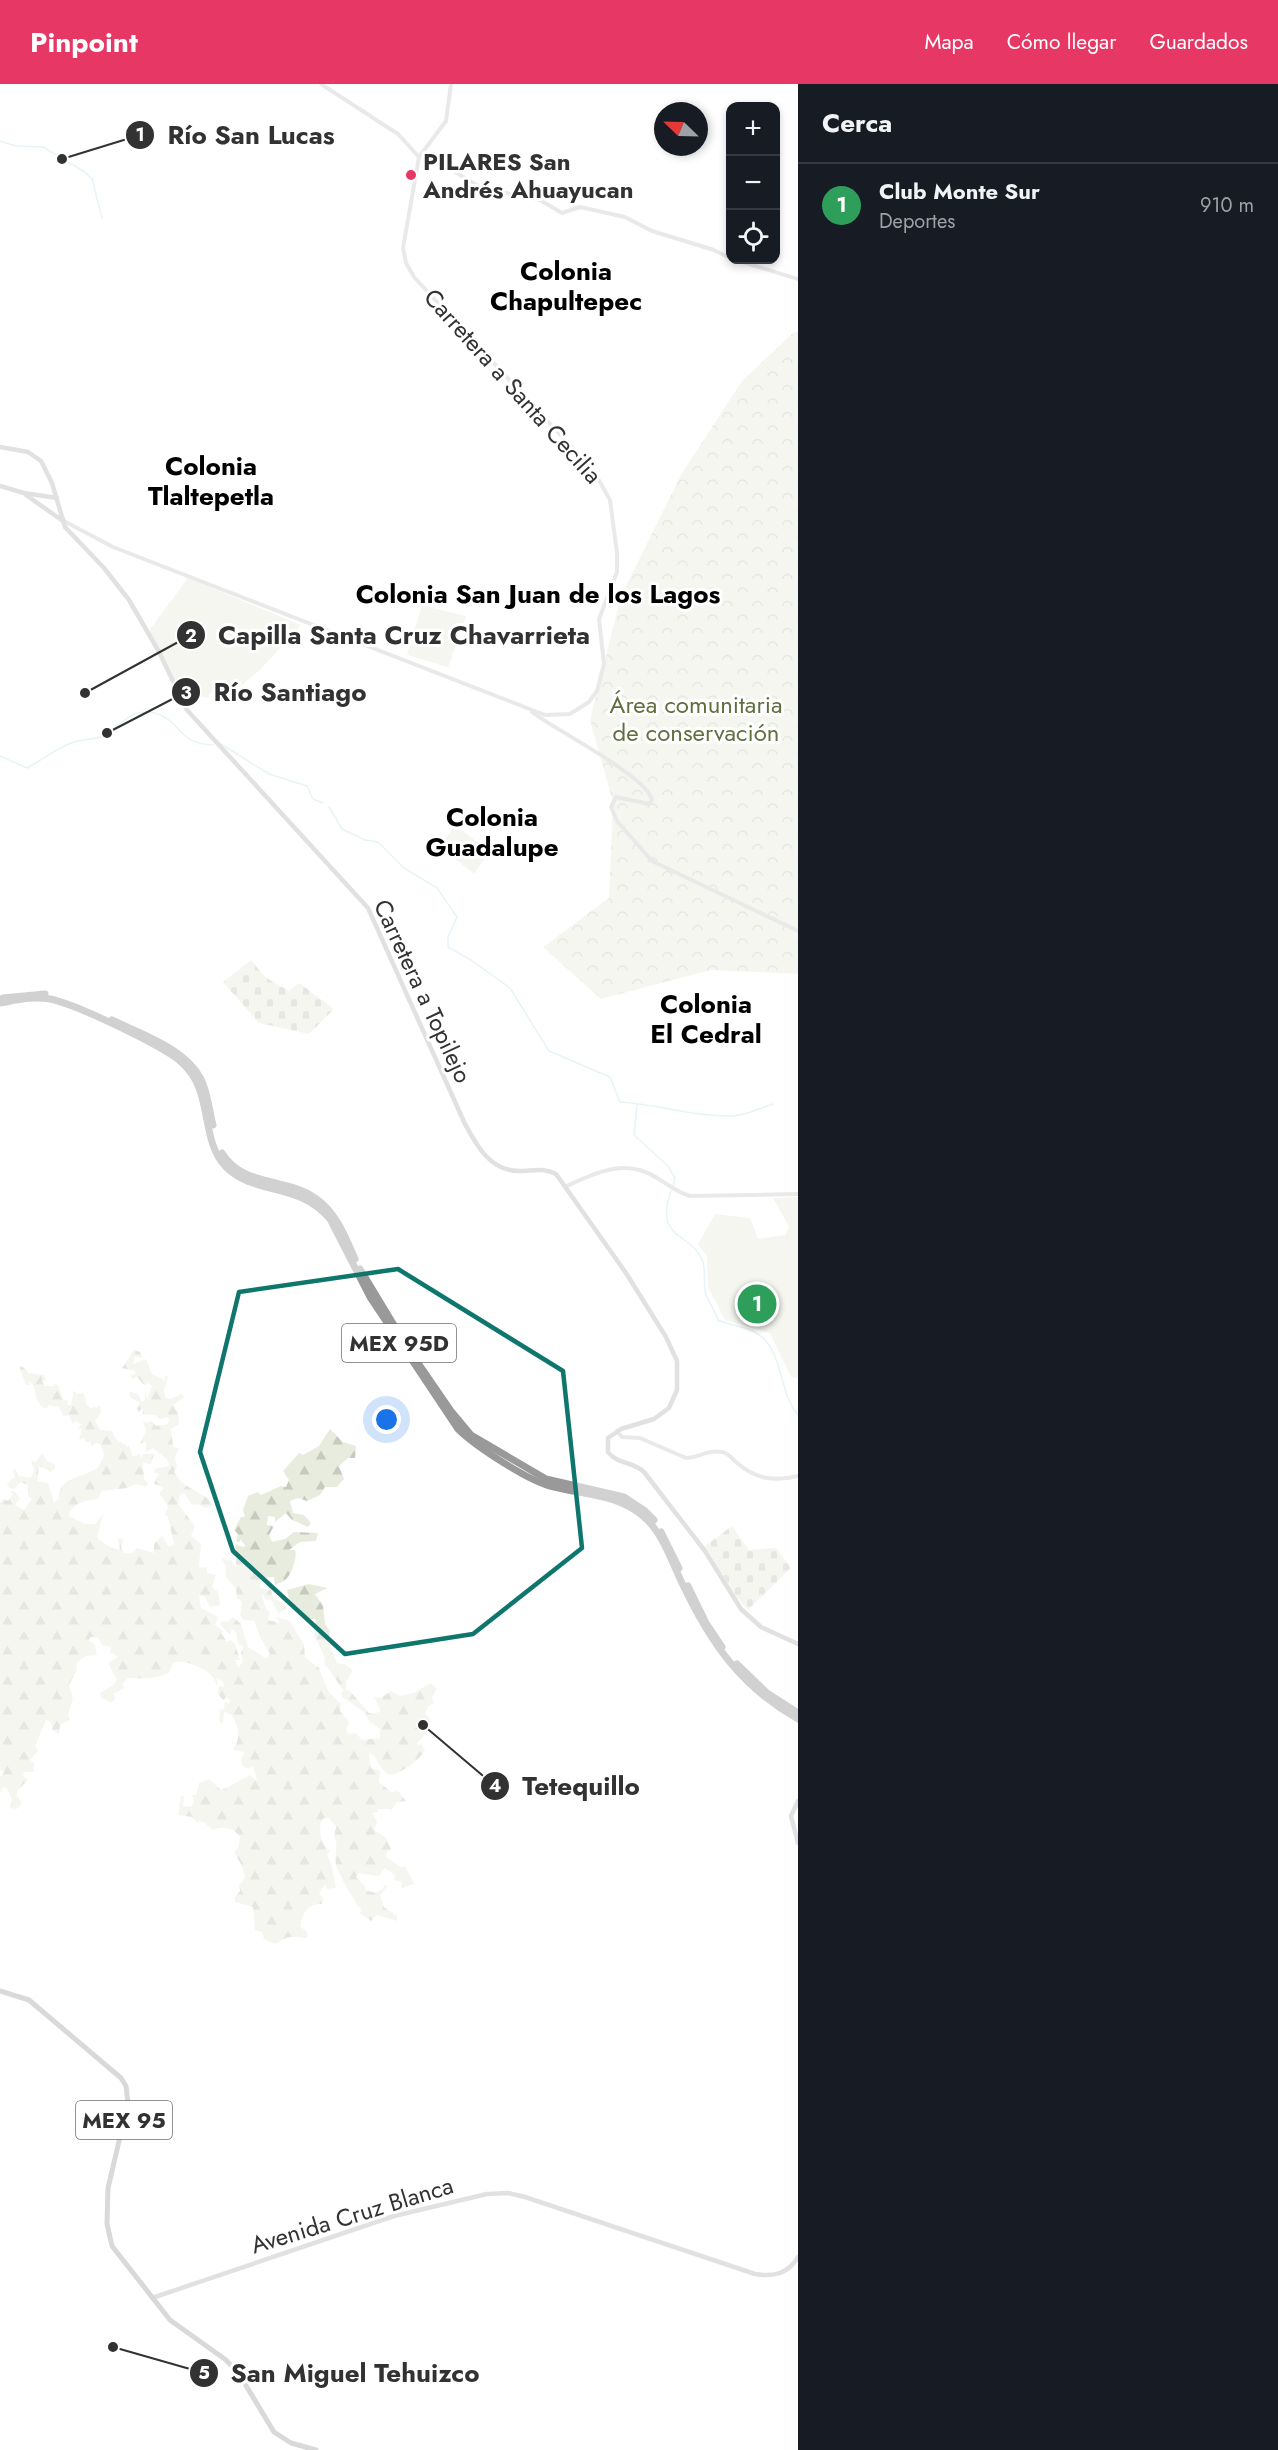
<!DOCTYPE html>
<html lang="es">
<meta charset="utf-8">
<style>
:root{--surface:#171b24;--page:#20242c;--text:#f1f3f6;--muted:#9ea1a6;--line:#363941;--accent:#e73765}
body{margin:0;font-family:Jost,sans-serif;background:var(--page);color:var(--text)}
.controls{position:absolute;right:18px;top:18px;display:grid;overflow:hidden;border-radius:12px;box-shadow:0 3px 9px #0003}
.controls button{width:54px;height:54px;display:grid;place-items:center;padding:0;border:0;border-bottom:2px solid var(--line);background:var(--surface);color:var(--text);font:30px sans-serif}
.compass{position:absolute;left:654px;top:18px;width:54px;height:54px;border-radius:50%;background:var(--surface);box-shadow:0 3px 9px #0003;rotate:293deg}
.you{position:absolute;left:387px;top:1336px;width:21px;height:21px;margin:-15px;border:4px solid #fff;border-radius:50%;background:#1a73e8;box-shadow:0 0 0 9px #1a73e833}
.badge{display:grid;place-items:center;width:39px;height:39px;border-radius:50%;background:var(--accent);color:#fff;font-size:20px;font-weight:700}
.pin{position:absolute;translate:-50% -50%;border:3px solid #fff;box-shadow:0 2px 6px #0006}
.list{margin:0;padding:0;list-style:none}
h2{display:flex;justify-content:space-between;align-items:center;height:78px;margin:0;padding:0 24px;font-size:26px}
h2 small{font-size:20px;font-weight:400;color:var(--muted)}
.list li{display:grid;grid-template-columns:39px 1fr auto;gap:18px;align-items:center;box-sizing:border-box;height:84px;padding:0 24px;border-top:2px solid var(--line)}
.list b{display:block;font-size:22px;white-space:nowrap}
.list p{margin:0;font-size:20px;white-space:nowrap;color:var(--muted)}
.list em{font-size:20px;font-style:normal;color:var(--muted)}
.icon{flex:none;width:33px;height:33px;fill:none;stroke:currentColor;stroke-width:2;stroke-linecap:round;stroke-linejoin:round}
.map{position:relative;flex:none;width:798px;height:2366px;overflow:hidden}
header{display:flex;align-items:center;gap:36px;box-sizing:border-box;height:84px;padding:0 30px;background:var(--accent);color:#fff}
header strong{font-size:28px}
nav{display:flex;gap:33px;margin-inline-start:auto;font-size:21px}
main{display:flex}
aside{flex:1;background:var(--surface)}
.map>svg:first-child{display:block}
</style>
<header>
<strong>Pinpoint</strong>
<nav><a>Mapa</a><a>Cómo llegar</a><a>Guardados</a></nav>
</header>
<main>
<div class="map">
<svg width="798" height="2366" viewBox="0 0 798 2366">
<defs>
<pattern id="forest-firs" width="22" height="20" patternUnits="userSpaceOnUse" patternTransform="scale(1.5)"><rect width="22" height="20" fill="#e8ecde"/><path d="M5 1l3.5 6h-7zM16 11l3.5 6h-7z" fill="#c7cbbf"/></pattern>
<pattern id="cemetery-stones" width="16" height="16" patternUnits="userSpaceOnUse" patternTransform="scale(1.5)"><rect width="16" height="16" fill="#e8ecde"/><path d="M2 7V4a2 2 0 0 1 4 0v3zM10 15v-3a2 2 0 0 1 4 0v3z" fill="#c7cbbf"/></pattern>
<pattern id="park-crowns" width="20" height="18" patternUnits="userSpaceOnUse" patternTransform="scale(1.5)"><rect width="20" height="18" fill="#e8ecde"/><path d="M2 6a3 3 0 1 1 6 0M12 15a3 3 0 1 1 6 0" fill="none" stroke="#c7cbbf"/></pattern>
</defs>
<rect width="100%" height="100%" fill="#fff"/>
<!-- grass -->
<g fill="#e8ecde">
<polygon points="188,494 301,541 260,586 239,603 225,608 216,603 207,614 181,608 148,548"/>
<polygon points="422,521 466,532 448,583 407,571"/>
<polygon points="456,741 489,768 474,790 439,762"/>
<polygon points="798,1113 798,1294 791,1293 770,1249 725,1236 708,1203 707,1173 698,1160 715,1130 750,1134 758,1155 785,1151 789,1143 773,1114"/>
</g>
<!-- forest -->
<path fill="url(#forest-firs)" d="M134,1266L140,1268L142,1274L135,1272L133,1280L146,1275L152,1290L163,1295V1299L166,1291L168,1293L164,1307L166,1314L170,1315L181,1310L185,1313L173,1321L178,1328L179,1340L171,1345L173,1363L179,1364L175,1374L177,1383L174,1388L182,1399L209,1415L213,1421L205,1424L198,1420L192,1421L184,1409L180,1410L178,1420L195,1442L191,1452L201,1460L199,1481L200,1484L207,1483V1489L216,1491L212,1503L218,1508L220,1521L210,1523L205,1513L199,1511L201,1524L218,1533L215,1541L223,1547L221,1549L227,1558L230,1556L235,1560L240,1576H235L238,1583L243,1578L241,1568L243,1562L238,1560L236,1548L231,1544L230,1551L220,1540L222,1537L227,1538L233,1533L241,1540L248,1563L266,1574L270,1570L260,1553L254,1537L244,1536L240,1531L242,1518L237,1514L236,1505L226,1493V1482L221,1473L228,1477L230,1475L236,1483V1461L244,1463L245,1461L240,1455V1458H236L238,1450L234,1446L241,1433H245L243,1426L248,1412L258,1408L261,1411L281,1402L286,1403L289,1396L283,1387L299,1369L303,1371L319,1362L330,1345L343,1358L356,1362L355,1374H348L339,1382L344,1395L337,1403H325L320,1411L307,1417L298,1414L290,1417L293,1429L304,1431L311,1439L308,1443L292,1436L286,1429L275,1438V1433L268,1432L267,1441L274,1442L269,1451L272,1458L285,1455L294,1448L318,1449L316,1457L300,1458L289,1466H295C298,1474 290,1494 284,1497C281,1499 278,1499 275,1501L274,1493L260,1494V1504L271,1506L273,1513L285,1521L286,1524L278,1530L272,1517L265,1515L264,1511L262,1512L267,1527L270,1528L268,1536L280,1539L276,1533L290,1537L304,1561L305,1573L319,1584L328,1607L341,1620L340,1627L349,1638L346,1646L349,1650L356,1649L362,1656L380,1654V1645L370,1638L363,1627L342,1613L341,1608L344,1607L324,1579L325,1574L314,1551L316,1535H308L297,1522L290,1520L287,1506L309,1500L328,1504L315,1510L323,1522L325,1540L330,1547L328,1557L337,1579L346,1581L353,1587L346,1598V1606L350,1607L369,1629L374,1630L381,1627L374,1613L381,1614L391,1607L400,1612L414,1609L430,1599L437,1605L432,1613L434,1619L428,1622L425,1630L430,1635L425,1640L428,1648L417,1659L419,1662L421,1659L425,1666C419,1677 401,1689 391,1691C380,1688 379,1676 371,1669L369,1671L371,1684L380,1687L379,1698L391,1708L398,1707L406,1717L397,1718L390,1728V1725H377L378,1728L372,1729L377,1738L374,1746L385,1753L391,1765L387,1768L386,1773L401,1783L405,1782L414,1800L401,1804L402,1798L394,1796L395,1791L385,1784L379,1792L358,1789L356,1793L365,1802V1806L376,1809L384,1804L383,1802L388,1801L380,1811L384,1823L397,1832V1837L377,1831L371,1837L360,1829L361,1825C355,1820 338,1788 336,1781C334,1772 339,1761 334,1753L336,1743L329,1734H324C316,1742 321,1760 330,1767L327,1771L331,1779L336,1804L327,1805L325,1801L319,1810L323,1814L322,1820C307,1820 303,1829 300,1842L308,1849L307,1854C302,1854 297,1852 292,1853C276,1854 283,1865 264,1855L262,1848L255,1846L253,1823L235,1818V1813L240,1807L239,1801L245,1794L242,1782L234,1768L238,1764L240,1753C233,1743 223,1742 212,1746L204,1738L199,1737V1740L192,1733L178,1731L181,1712H184L183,1722L191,1723L194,1718L192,1711H196L199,1699L209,1695L221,1706C231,1703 239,1696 250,1691L257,1697L253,1682L248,1685L243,1682L241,1677L244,1668L233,1666C241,1654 239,1644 232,1631L225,1628L222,1639L219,1637L220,1626L224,1625L225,1618L229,1620L230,1617L227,1613L223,1616L218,1610L219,1602L224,1603L223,1598L217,1594V1601C215,1598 215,1595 212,1592C206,1585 184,1574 173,1579L169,1589C152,1596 144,1594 128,1594L122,1600L125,1604L113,1610L116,1614L111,1619L101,1613L100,1609L113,1601L117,1596L108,1579L118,1573L110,1568L111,1563L102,1561L98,1554L91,1553L89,1556L95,1561L97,1571L86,1572L76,1579L77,1586L69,1601L73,1615L68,1631L70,1636L60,1641L59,1651L52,1645L51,1638L46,1636L35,1662L38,1667L30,1676L34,1679V1688H24L23,1692L28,1696L17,1707V1712L24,1722L22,1719L17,1725L10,1724L12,1716L7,1704L3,1703L0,1710V1693L4,1688L0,1685V1419L3,1415L8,1417L13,1410L11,1407H14L20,1415L15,1421L24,1426L32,1415L28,1412V1401L21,1398L14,1405L9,1404L7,1399L15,1393L13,1387L15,1385L19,1392L31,1394L34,1386L31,1377L36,1378L42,1369L47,1377L55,1380V1384L51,1388L39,1382L37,1397L48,1399L54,1419L59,1415C57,1392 84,1395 98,1383C100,1381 103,1374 104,1370L100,1360L96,1359L91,1363V1358H86L84,1354L79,1356L82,1345L78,1344L82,1340L75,1337L73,1340L69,1331L63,1332L59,1323L48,1321L46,1325C33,1317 38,1312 33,1301L29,1297V1301H26L19,1282L23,1283L29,1289L44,1291L46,1297L42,1296L44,1302H55L53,1300L58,1301L63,1315L68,1317L67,1321H71L74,1306L77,1310L84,1309L87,1322L93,1325V1322L97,1324L100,1321L101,1329L95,1337L100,1346L112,1347L115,1354L124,1361L126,1359V1363L129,1361L133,1373L139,1370L142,1374L143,1370H154L151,1380L143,1379L144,1395L148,1399L146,1403L136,1400L127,1404L102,1407L97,1415C84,1417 72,1419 69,1432L84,1440H95L103,1430L97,1454L110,1463L120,1466L118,1454L123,1455L121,1463L124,1469H132L137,1464L154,1469V1460L162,1452L169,1463L174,1460L168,1433L165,1431L168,1422L159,1409L164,1404L153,1399L159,1390L155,1389L154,1385L169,1382L167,1375L153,1364L146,1368V1357L140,1360L146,1347L143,1337L147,1339L152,1337L156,1342L167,1340L169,1336L168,1333L160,1335L155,1331L143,1330L142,1324L139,1328L136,1324L140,1319L130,1313L129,1307L138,1310L141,1317H145V1307L147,1315L152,1302L148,1299L144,1301L137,1293L132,1295L130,1289L134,1291L135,1287L122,1284Z"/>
<!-- cemetery -->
<g fill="url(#cemetery-stones)">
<polygon points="251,876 265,893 289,907 299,899 334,925 309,950 259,939 223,898"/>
<polygon points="732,1442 749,1466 776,1464 791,1484 748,1526 736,1512 705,1462"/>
</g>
<!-- park -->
<polygon fill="url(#park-crowns)" points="794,248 798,248 798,890 710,886 601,915 543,863 609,814 613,718 590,636 621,512 682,389 742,297"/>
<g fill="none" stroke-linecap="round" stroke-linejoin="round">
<!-- stream -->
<g stroke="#cbe6ec" stroke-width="1.5">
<polyline points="0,57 16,62 43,63 85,88 92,95 102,134"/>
<polyline points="221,660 269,690 307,702 313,715 323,719"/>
<path d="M0,672L27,684C42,676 56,665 71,659C83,654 96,657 107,650C123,639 132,624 155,629C181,636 177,660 213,661"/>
<path d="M329,723L342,745L365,756L378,758L404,784L437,804L457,833L448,853V863L471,876L510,904L549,967L610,993L620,1018C658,1020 694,1033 732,1032C745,1032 760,1024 773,1020"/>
<polyline points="637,1021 634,1051 668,1082 675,1094 673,1102"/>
<path d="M671,1107C653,1157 692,1147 703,1178C706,1187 703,1196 705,1206C706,1215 715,1226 718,1236C729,1241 742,1242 753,1247C785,1263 777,1307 798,1331"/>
</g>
<!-- tertiary -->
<g stroke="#cfcfcf" stroke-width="4">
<polyline points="321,0 398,50 419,73"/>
<polyline points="423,68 481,104 540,116 562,129 580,123 625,133 652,147 714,166 730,174"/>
<polyline points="736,176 798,195"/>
<polyline points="64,437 113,463 545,631 570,630 589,618 597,607 604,580 599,535 617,488 617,469 610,416 593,386 414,193 406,179 403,164 419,73 446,37 451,0"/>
<path d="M532,628C555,646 647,692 652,716L649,720L616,713L611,723L617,737L652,777L798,847"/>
<path d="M567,1102C596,1088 627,1074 657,1094C669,1101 676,1108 690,1112L798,1110"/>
<path d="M617,1347L622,1353L640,1354L686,1374C698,1374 708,1365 722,1368C728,1369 733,1375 737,1379C756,1395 774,1398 798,1392"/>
</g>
<!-- secondary -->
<g stroke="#bcbcbc" stroke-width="4.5">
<path d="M0,363L28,368L41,377L52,399L65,443L104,484L129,516L158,566L187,626L368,824L465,1040C477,1062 490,1087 519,1087C532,1087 543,1083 556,1090L626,1189L666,1253L677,1277V1306L669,1324L654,1335L621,1345L608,1354V1368C617,1380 634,1378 644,1388L705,1467L741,1525L761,1543L798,1560"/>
<polyline points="0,402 24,409 57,414"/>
<polyline points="26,411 63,437"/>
<polyline points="798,1717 791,1732 798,1759"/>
<path d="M152,2214L394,2132L487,2110L508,2109L525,2113L755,2190C774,2193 788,2190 798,2173"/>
</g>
<!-- primary -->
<polyline stroke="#aaa" stroke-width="5" points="0,1907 29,1916 121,1994 126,2002 128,2019 108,2104 107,2140 112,2162 170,2236 226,2276 239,2290 274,2348 291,2359 316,2366"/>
<!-- motorway -->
<g stroke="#999" stroke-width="7">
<polyline points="3,914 45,910"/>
<path d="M0,919C17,916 33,912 50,915C76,920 158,960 179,976C186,982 192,989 196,997C210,1024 204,1060 226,1083C255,1112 297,1097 330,1135L370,1213L458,1345C475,1362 527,1396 550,1402C583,1411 617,1409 644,1433C662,1448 672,1478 682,1499C710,1558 740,1602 798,1635"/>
<path d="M112,936C141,950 185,964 201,995C208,1009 209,1026 213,1041"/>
<path d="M222,1069C243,1103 285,1093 315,1114C336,1128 345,1152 355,1175"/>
<polyline points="360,1185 409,1266 451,1327 471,1351 546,1395 624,1413 645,1427 654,1436"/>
<polyline points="661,1448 679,1484"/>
<polyline points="688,1502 706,1539 722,1563"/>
<polyline points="737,1580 767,1609 798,1629"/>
</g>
</g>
<!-- marked area -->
<path d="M0 0H798V2366H0ZM398,1185L563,1287L582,1464L473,1550L345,1570L233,1467L200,1368L239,1208Z" fill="#fff" fill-opacity=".55" fill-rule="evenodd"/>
<path fill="none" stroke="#0f766e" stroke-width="4.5" stroke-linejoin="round" d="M398,1185L563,1287L582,1464L473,1550L345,1570L233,1467L200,1368L239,1208Z"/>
<!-- markers -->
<circle fill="#e73765" stroke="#fff" stroke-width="2" cx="411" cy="91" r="6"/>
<g text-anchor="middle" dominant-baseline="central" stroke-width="6" stroke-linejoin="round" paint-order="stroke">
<!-- shield labels -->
<g fill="#fff" stroke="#707070" stroke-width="1.5">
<rect x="342" y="1240" width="114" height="38" rx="4.5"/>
<rect x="76" y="2017" width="96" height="38" rx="4.5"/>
</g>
<g font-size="22" font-weight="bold" fill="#323232">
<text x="399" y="1259">MEX 95D</text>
<text x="124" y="2036">MEX 95</text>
</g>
<!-- poi labels -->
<g font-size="24" font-weight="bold" fill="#323232" stroke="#fff" text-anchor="start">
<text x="423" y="77">PILARES San<tspan x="423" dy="28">Andrés Ahuayucan</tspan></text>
</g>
<!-- street labels -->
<g font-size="24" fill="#323232" stroke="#fff">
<text transform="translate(513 302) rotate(48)">Carretera a Santa Cecilia</text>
<text transform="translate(423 907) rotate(65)">Carretera a Topilejo</text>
<text transform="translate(352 2131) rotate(-17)">Avenida Cruz Blanca</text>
</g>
<!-- park labels -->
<g font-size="24" fill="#5f6f3e" stroke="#fff">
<text x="696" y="620">Área comunitaria<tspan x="696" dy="28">de conservación</tspan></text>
</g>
<!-- neighbourhood labels -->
<g font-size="26" font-weight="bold" fill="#000" stroke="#fff">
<text x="566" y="187">Colonia<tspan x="566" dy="30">Chapultepec</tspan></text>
<text x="211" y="382">Colonia<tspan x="211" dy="30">Tlaltepetla</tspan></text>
<text x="538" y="510">Colonia San Juan de los Lagos</text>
<text x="492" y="733">Colonia<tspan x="492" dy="30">Guadalupe</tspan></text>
<text x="706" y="920">Colonia<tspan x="706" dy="30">El Cedral</tspan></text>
</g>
</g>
<!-- callouts -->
<path fill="none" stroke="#323232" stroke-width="2" d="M62 75L140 51M85 609L191 551M107 649L186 608M423 1641L495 1702M113 2263L204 2289"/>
<g fill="#323232" stroke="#fff" stroke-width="2">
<circle cx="62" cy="75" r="6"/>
<circle cx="85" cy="609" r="6"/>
<circle cx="107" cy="649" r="6"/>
<circle cx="423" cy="1641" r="6"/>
<circle cx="113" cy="2263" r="6"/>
<circle cx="140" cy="51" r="15"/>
<circle cx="191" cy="551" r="15"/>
<circle cx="186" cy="608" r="15"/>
<circle cx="495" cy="1702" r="15"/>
<circle cx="204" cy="2289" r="15"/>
</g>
<g font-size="18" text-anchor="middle" font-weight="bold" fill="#fff">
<text x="140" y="57">1</text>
<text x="191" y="558">2</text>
<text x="186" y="615">3</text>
<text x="495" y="1708">4</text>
<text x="204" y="2295">5</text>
</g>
<g font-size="26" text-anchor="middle" font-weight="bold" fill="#323232" stroke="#fff" stroke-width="6" stroke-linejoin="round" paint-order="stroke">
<text x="251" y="60">Río San Lucas</text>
<text x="404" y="560">Capilla Santa Cruz Chavarrieta</text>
<text x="290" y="617">Río Santiago</text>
<text x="581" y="1711">Tetequillo</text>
<text x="355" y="2298">San Miguel Tehuizco</text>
</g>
</svg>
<div class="controls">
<button>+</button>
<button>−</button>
<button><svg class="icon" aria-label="locate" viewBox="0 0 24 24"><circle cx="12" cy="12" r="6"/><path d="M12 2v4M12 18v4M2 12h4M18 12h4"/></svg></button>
</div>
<svg class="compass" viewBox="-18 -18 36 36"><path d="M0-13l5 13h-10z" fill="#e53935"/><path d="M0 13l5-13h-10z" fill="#9ea1a6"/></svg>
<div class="you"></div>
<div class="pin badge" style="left:757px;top:1220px;background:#2e9e5b">1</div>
</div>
<aside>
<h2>Cerca<small></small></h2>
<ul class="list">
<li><span class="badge" style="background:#2e9e5b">1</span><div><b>Club Monte Sur</b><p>Deportes</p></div><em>910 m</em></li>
</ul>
</aside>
</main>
